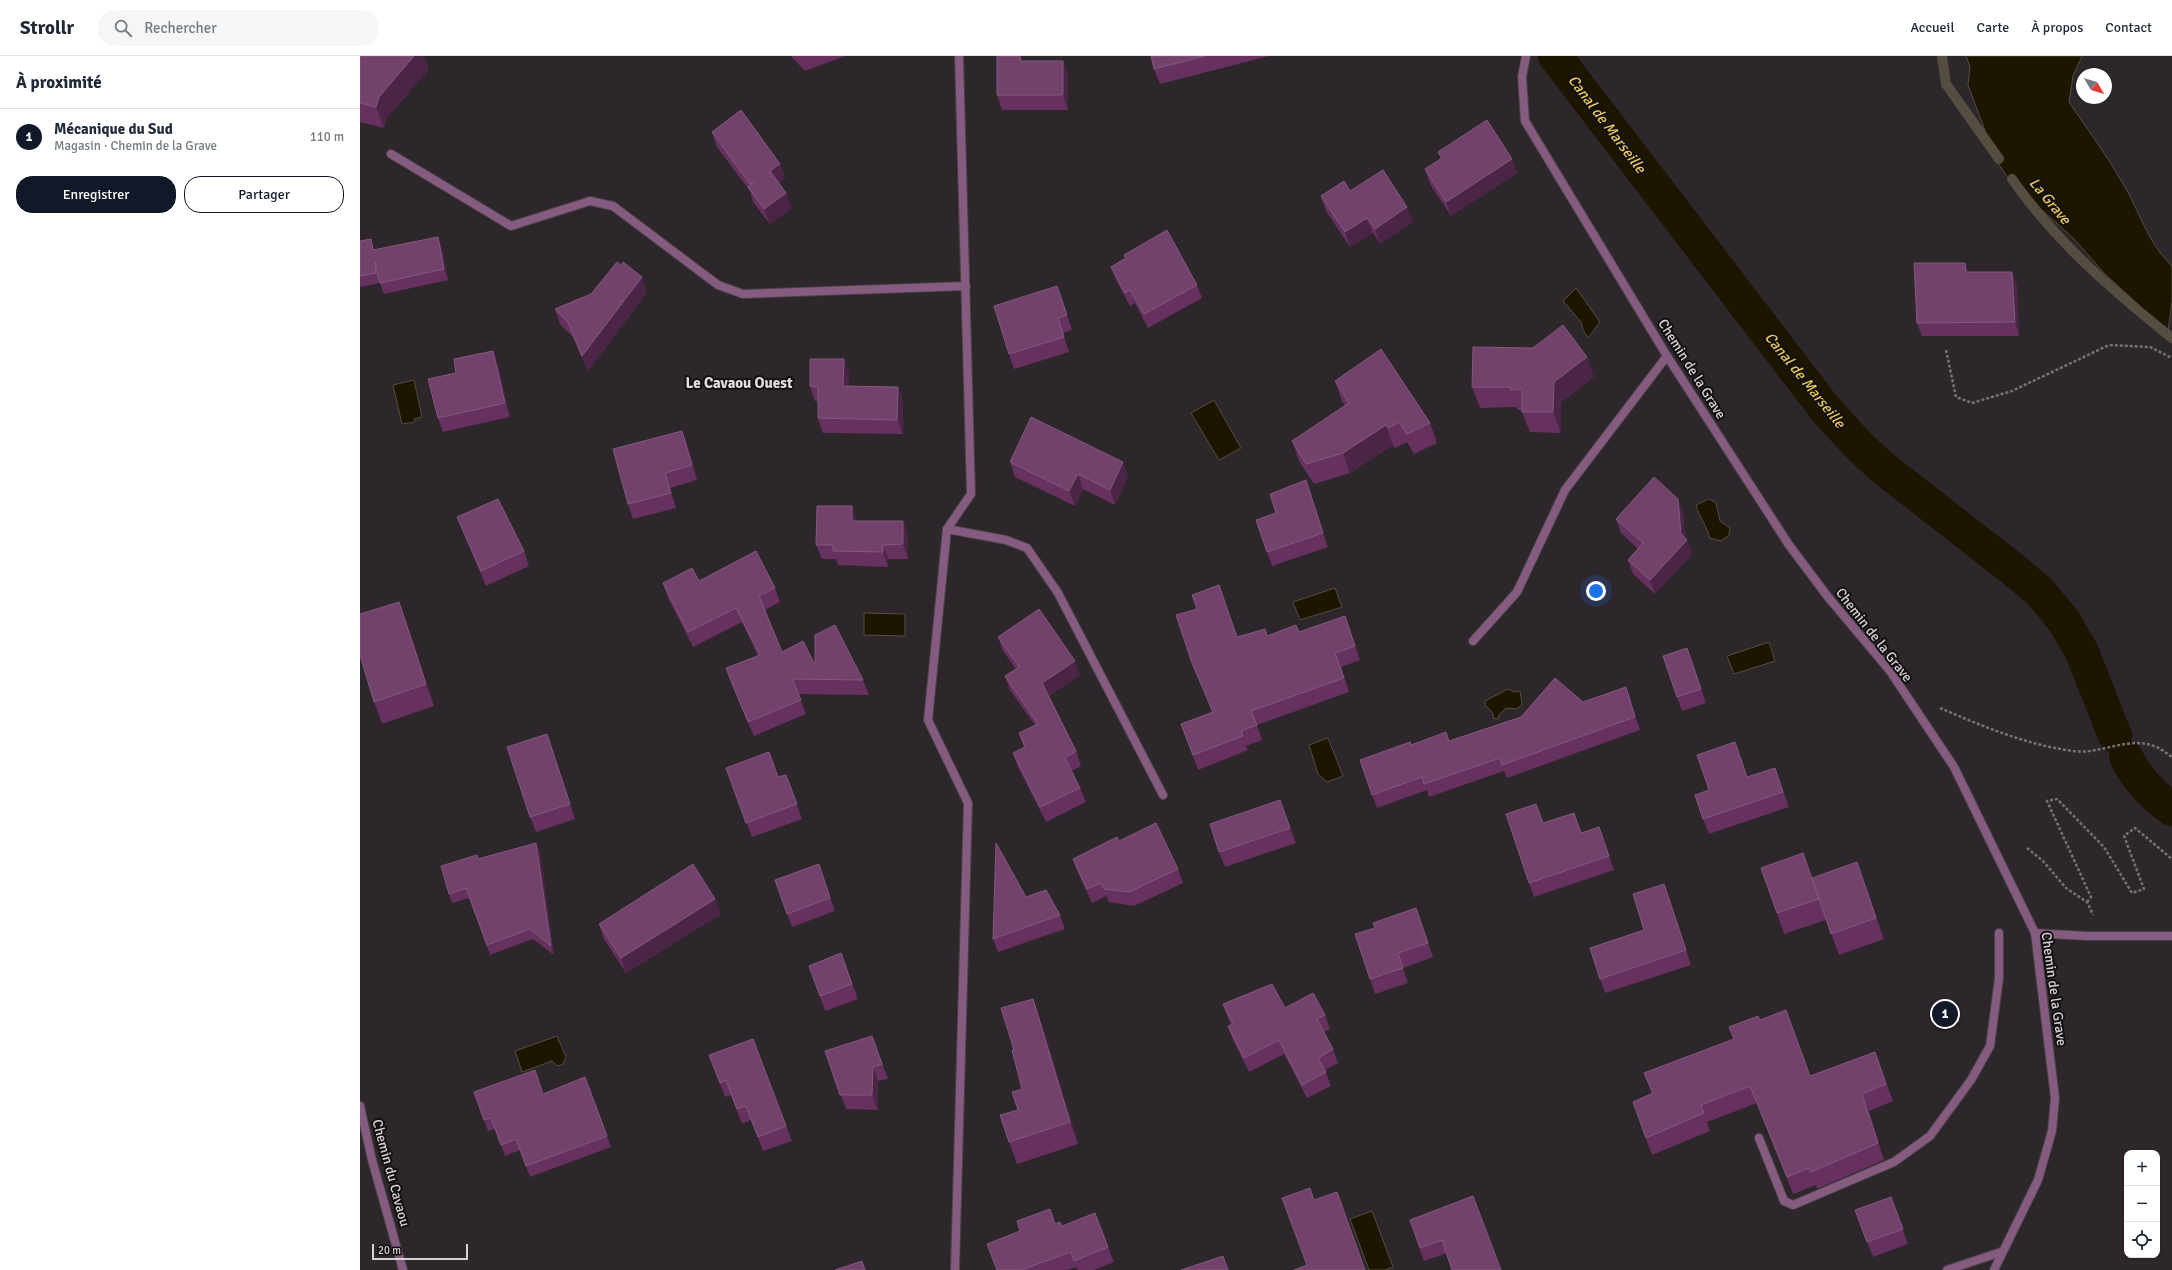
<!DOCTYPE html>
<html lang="fr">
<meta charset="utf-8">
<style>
:root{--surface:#fff;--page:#f6f6f7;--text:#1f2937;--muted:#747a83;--line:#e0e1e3;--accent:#111827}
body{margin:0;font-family:Signika,sans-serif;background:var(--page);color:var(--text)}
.controls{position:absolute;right:12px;bottom:12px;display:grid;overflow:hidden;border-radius:8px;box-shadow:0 1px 3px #0004}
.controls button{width:36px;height:36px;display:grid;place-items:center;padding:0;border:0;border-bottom:1px solid var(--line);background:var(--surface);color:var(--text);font:20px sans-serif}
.compass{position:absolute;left:1716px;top:12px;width:36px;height:36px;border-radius:50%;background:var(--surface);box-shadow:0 1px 3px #0004;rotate:128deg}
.scale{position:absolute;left:12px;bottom:10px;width:96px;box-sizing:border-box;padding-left:4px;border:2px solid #d7d2d6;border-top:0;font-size:11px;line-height:14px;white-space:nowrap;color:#d7d2d6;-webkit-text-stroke:3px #131012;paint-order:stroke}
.you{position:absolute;left:1236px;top:535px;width:14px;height:14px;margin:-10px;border:3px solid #fff;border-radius:50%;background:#1a73e8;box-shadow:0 0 0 6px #1a73e833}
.badge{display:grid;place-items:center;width:26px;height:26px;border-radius:50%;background:var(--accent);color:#fff;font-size:13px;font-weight:700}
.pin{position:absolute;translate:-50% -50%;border:2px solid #fff;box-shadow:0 1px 4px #0006}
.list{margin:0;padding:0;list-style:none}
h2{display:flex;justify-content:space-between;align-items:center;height:52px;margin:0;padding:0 16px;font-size:17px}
h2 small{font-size:13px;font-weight:400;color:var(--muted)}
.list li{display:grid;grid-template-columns:26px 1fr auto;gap:12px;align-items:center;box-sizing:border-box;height:56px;padding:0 16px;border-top:1px solid var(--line)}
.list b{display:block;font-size:15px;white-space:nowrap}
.list p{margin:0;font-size:13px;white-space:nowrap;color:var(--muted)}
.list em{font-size:13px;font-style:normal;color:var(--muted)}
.actions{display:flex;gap:8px;padding:12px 16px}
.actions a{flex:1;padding:9px 0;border:1px solid var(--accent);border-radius:16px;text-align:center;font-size:14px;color:var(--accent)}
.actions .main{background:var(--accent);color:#fff}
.icon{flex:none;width:22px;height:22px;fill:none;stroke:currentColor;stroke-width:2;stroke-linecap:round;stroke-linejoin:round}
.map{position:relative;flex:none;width:1812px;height:1214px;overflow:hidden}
header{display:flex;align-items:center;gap:24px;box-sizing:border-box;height:56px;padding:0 20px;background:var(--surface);border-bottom:1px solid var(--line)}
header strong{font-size:19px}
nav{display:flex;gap:22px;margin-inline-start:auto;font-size:14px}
.search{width:280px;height:36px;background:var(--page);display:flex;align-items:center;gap:10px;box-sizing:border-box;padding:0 14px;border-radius:16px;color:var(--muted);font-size:15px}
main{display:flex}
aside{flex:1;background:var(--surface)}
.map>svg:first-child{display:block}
</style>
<header>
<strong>Strollr</strong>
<div class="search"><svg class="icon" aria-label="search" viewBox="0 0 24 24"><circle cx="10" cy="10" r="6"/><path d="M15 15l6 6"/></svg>Rechercher</div>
<nav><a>Accueil</a><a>Carte</a><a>À propos</a><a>Contact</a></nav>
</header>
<main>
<aside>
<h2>À proximité<small></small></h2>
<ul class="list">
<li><span class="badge">1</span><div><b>Mécanique du Sud</b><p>Magasin · Chemin de la Grave</p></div><em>110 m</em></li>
</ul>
<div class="actions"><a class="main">Enregistrer</a><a>Partager</a></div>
</aside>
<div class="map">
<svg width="1812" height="1214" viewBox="0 0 1812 1214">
<rect width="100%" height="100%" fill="#2d262b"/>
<!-- water -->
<g fill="#1c1500" stroke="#544e40">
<path d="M1606,0H1722L1713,20L1709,46C1727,73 1746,98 1762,126C1780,155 1786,185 1812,210V245L1808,276L1744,217L1714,183L1650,125L1636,104L1608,29L1610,11Z"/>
<polygon points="1216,232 1240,266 1228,282 1223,274 1221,266 1203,245"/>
<polygon points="54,324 62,361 54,363 55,366 42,368 33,329"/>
<polygon points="854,344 881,392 859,404 831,357"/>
<path d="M1349,443L1356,447L1360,465L1370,472L1369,479L1361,485L1350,482C1346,469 1340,462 1336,449Z"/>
<polygon points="975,532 982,551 940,564 933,546"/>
<polygon points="504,557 545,558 545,580 504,579"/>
<polygon points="1409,586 1415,605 1374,618 1367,600"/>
<polygon points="1148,633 1154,636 1160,635 1162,648 1157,653 1146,652 1139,659 1138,663 1133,662 1133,657 1125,649 1125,645"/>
<polygon points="968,682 983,720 967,726 958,718 949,689"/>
<polygon points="197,980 206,1001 203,1008 198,1010 192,1005 162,1016 155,995"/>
<polygon points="1012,1155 1033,1211 1025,1214 1009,1214 990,1163"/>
</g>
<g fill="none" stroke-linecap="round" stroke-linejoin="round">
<!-- stream -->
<g stroke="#544e40" stroke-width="10">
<polyline points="1582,0 1586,28 1639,103"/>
<path d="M1652,123C1696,186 1753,235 1812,282"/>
</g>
<!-- canal -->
<g stroke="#1c1500" stroke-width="34">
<polyline points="1195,0 1466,354 1500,391 1523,412 1654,514 1680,536 1704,565 1722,596 1755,680"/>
<path d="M1766,701C1777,723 1792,739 1812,753"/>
</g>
<defs>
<g id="service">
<polyline points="1113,585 1157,536 1205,434 1307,300"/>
<polyline points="1399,1082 1424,1145 1433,1149 1534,1106 1570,1080 1611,1024 1630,990 1639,922 1639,877"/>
<polyline points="1587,1214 1641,1196"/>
</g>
<g id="minor">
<polyline points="1166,0 1162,21 1165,65 1307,300 1429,489 1468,541 1530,615 1594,711 1675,877 1695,1042 1692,1075 1678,1124 1634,1214"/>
<polyline points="31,98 151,170 230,145 253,150 358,229 383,238 606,230"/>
<polyline points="587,473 646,484 667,492 698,537 803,739"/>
<polyline points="1675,877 1726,880 1812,880"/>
<polyline points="0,1050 12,1104 43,1214"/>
<polyline points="595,1214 608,747 568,664 587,473 611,438 599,0"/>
</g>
</defs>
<!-- service casing -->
<use href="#service" stroke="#484246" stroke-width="10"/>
<!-- minor casing -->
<use href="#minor" stroke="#484246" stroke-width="10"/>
<!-- path -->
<g stroke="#777175" stroke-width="2.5" stroke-dasharray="3 2" stroke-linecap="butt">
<polyline points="1586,294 1596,341 1612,347 1652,335 1749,289 1790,291 1812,302"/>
<path d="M1580,652C1622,670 1667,689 1713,695C1740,699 1767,680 1794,690C1800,692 1806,697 1812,701"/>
<polyline points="1667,792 1683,805 1706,832 1727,846 1733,859"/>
<polyline points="1727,846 1731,841 1687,745 1697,743 1744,791 1772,837 1784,833 1764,780 1775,772 1812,803"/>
</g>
<!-- service -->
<use href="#service" stroke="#855b7f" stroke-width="8"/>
<!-- minor -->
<use href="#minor" stroke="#855b7f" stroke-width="8"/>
</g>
<!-- wall -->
<g fill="#66315f">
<polygon points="0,0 64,0 69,13 27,62 24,72 0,66"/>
<polygon points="431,0 485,0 445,15"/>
<polygon points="791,0 909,0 800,28 794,13"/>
<polygon points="662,5 703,5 708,20 708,54 642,54 637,39"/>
<polygon points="352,76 420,108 425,122 419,127 426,137 432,152 410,168 393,146 390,135 357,91"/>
<polygon points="1078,96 1152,103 1157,117 1091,160 1070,128 1065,113 1081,103"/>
<polygon points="990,135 1053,166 1020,188 1013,177 990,191 966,155 961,140"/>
<polygon points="78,181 82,192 88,224 24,238 20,227 0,231 0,185 15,194"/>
<polygon points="764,199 837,229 842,242 788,272 775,247 770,250 756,224 751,211 765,202"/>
<polygon points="1609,216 1657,229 1659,280 1562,280 1557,267"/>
<polygon points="287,236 228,315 213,281 200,268 195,253"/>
<polygon points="702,244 712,274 703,277 709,296 654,313 649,298"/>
<polygon points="138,308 150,361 83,376 78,362 96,317"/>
<polygon points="489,318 489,330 538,331 543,346 543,378 463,377 458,362 458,345 455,345 450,330"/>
<polygon points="1234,321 1201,346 1201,377 1170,376 1162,356 1162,354 1158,354 1156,351 1120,352 1112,331"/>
<polygon points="975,325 1070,367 1077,387 1054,398 1047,386 1035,392 1033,389 990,417 954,428 939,405 932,385 985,349 982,345"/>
<polygon points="328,390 337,424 310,432 316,452 273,463 268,448"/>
<polygon points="650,406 768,421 755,449 723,433 715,450 655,421"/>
<polygon points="946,424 951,438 968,491 912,510 896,464 916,457"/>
<polygon points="1318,443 1323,457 1325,482 1327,484 1332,498 1295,538 1273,518 1268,504 1278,493 1261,477 1256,463"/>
<polygon points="97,461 164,495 169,510 126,530 103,476"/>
<polygon points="497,465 543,465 548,480 548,503 528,503 528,511 478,509 476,503 462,503 456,489"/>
<polygon points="339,525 415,532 420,546 405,554 422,596 455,609 503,624 509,639 438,638 446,658 394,680 371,627 366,612 398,600 382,566 333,591 308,542 303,527"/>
<polygon points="39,546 47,568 74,650 22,668 14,646"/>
<polygon points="985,560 1000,604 981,611 989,636 897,669 902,684 886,690 888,694 838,714 821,668 852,656 838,621 832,607 877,581 907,580 939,576"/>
<polygon points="638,581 720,619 689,640 716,695 721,710 712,715 720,732 726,746 686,766 658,711 653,697 664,691 659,677 675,669 650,634 645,620 656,613 643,595"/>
<polygon points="1327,592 1346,647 1322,655 1317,641"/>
<polygon points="1266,631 1280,674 1147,722 1144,715 1069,741 1067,734 1017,752 1000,704 1051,689 1090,685 1223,646"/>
<polygon points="192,693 215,763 176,776 170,761"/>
<polygon points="1381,701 1387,721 1420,726 1429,751 1349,778 1343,763 1349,734"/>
<polygon points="366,712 418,721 426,719 442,763 392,781"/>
<polygon points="920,744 936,787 865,811 859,796"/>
<polygon points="1183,767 1221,777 1239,771 1254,814 1174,841 1169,827"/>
<polygon points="759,785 818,813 823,827 774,850 749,846 746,840 732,847 718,817 713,803"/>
<polygon points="176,787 180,796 194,899 173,883 130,899 109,842 92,847 89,838 117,799 119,803"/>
<polygon points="459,808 475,855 432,871 415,824"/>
<polygon points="1452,822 1505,828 1524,883 1479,899 1456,835 1466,864 1424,878 1417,857"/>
<polygon points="666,841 700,859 705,873 638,896 633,883"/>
<polygon points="355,843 361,858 266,917 244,883 239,868"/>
<polygon points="1309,843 1331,909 1245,937 1240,923 1284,874"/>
<polygon points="1061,867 1073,901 1043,912 1048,927 1015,938 1010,923"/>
<polygon points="481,897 498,943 465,955 449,910"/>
<polygon points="673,943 681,965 718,1088 657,1108 649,1086 658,1054 662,1033 654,994"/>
<polygon points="863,948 925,952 965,959 970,973 964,976 973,993 978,1007 965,1014 971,1030 947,1042 924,998 889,1016 873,984 868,970 871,969 868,962"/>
<polygon points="1400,964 1450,1020 1515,996 1533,1045 1509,1055 1524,1104 1457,1133 1456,1129 1433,1138 1397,1047 1347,1066 1350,1075 1292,1099 1273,1046 1292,1038 1284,1017 1374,983 1369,971"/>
<polygon points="512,980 528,1023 518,1025 518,1054 486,1053 465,995"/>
<polygon points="393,983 432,1085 403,1095 391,1064 382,1068 371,1039 365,1041 349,999"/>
<polygon points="225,1021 251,1091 170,1121 160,1094 145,1100 135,1073 128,1075 114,1036 184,1038"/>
<polygon points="1531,1141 1548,1188 1513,1201 1495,1154"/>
<polygon points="1050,1164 1141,1214 1087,1197 1064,1205"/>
<polygon points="695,1168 702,1170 748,1191 754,1206 734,1214 718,1214 716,1211 707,1214 637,1214"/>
</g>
<!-- shaded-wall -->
<g fill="#4a2545">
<polygon points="54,0 64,0 69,13 27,62 24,72 16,51 19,41"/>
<polygon points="703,5 708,20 708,54 703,39"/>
<polygon points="1152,103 1157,117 1091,160 1086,146"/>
<polygon points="420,108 425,122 415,129 410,115"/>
<polygon points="426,137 432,152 410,168 404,153"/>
<polygon points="1047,151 1053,166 1020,188 1015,173"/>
<polygon points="1007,162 1013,177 990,191 985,176"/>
<polygon points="78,181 82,192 88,224 84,213"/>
<polygon points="11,183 15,194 17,205 13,194"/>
<polygon points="1605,207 1610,220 1606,216"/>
<polygon points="1652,216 1657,229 1659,280 1655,266"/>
<polygon points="282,221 287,236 228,315 222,300"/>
<polygon points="133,295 138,308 150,361 145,347"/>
<polygon points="1227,301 1234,321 1201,346 1201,377 1193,356 1194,326"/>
<polygon points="484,303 489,318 489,345 483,330"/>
<polygon points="538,331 543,346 543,378 537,364"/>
<polygon points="1026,369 1033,389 990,417 983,397"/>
<polygon points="322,375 328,390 337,424 332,409"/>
<polygon points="763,406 768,421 755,449 750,434"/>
<polygon points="305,417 310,432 316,452 311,437"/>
<polygon points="718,418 723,433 715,450 709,435"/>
<polygon points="946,424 951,438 968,491 963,477"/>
<polygon points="1318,443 1323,457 1325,485 1327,484 1332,498 1295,538 1290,524 1321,478"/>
<polygon points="492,450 497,465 492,465"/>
<polygon points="543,465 548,480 548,503 543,488"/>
<polygon points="523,489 528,503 528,511 523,496"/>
<polygon points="39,546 47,568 74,650 66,628"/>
<polygon points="715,605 720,619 687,641 682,627"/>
<polygon points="1266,631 1271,644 1280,674 1275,661"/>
<polygon points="176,787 180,796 194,899 191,890"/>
<polygon points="1497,806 1505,828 1524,883 1516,862"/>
<polygon points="355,843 361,858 266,917 261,902"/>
<polygon points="673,943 681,965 718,1088 710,1066"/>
<polygon points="513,1011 518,1025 518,1054 512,1039"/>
<polygon points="1502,1038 1509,1055 1524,1104 1518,1087"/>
</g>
<!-- building -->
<g fill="#72426c" stroke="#82597c">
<polygon points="0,0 54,0 19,41 16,51 0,47"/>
<polygon points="637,0 660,0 661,5 703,5 703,39 637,39"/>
<polygon points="791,0 845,0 794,13"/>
<polygon points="381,54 420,108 410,115 426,137 404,153 388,131 395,124 390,128 352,76"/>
<polygon points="1127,64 1152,103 1086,146 1065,113 1082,102 1078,96"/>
<polygon points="1023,114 1047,151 1015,173 1007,162 985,176 961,140 984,125 990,135"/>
<polygon points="807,174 837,229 784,258 770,234 765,237 751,211 766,202 764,199"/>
<polygon points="78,181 84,213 20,227 15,206 16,217 0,220 0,185 11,183 13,194"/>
<polygon points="257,206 261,209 263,206 282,221 222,300 208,266 195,253 231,238"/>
<polygon points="1554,207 1605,207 1606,216 1652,216 1655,266 1557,267"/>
<polygon points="697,230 707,259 698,262 704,281 649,298 634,250"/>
<polygon points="1203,269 1227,301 1194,326 1193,356 1162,356 1162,333 1150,334 1150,331 1112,331 1113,291 1173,292"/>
<polygon points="1021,293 1070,367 1047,378 1039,366 1028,372 1026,369 983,397 946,408 932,385 989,347 975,325"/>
<polygon points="133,295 145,347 78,362 68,323 96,317 94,303"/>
<polygon points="450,303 484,303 483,330 538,331 537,364 458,362 458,331 450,330"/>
<polygon points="671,361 763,406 750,434 718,418 709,435 650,406"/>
<polygon points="322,375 332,409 305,417 311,437 268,448 253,393"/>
<polygon points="1294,421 1318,443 1321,478 1327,484 1290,524 1268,504 1283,487 1256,463"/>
<polygon points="946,424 963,477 907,496 896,464 916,457 910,438"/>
<polygon points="138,443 164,495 121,515 97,461"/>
<polygon points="457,450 492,450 492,465 543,465 543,488 523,489 523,496 473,495 473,489 456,489"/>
<polygon points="396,495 415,532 399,540 422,596 443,585 455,609 455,579 475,569 503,624 432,623 441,644 388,666 366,612 400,599 376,552 328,576 303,527 332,512 339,525"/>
<polygon points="859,529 877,581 905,573 907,580 936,569 939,576 985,560 995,590 975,597 984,622 891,655 897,669 881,675 883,680 833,699 821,668 853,656 832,607 816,559 837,553 832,539"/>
<polygon points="39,546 66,628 14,646 0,599 0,558"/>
<polygon points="679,553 715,605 682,627 716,695 705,702 720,732 680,751 653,697 665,691 659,677 678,668 645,620 659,611 638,581"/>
<polygon points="1327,592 1341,633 1317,641 1303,600"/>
<polygon points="1195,622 1223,646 1266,631 1275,661 1142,709 1140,702 1064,728 1062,721 1012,739 1000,704 1050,686 1051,689 1086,676 1089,685 1161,661"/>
<polygon points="187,678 210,748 170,761 147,691"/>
<polygon points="1375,686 1387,721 1415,712 1423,736 1343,763 1335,739 1349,734 1337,699"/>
<polygon points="409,696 418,721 426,719 437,748 386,767 366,712"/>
<polygon points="920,744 930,772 859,796 850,768"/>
<polygon points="1176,748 1183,767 1214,757 1221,777 1239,771 1249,800 1169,827 1146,758"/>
<polygon points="796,767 818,813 769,836 744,833 741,827 727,833 713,803 757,781 759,785"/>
<polygon points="176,787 191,890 170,873 127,889 106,832 89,838 81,810 117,799 118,803"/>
<polygon points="636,787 666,841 686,834 700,859 633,883"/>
<polygon points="1443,797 1459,843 1417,857 1401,812"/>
<polygon points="1497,806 1516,862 1471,878 1452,822"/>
<polygon points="333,808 355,843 261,902 239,868"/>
<polygon points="459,808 470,842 427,858 415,824"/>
<polygon points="1304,828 1326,894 1240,923 1230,892 1284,874 1273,838"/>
<polygon points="1056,852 1068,887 1038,897 1043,912 1010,923 995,878 1015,872 1013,867"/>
<polygon points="481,897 492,928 460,940 449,910"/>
<polygon points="912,928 925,952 953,937 965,959 957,963 973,993 958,1002 966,1016 942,1029 919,984 884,1002 868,970 873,968 863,948"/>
<polygon points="673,943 710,1066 649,1086 640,1059 658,1054 652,1036 662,1033 652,994 654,994 641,952"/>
<polygon points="1426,954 1450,1020 1515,996 1526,1028 1502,1038 1518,1087 1451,1116 1449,1112 1427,1121 1390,1030 1341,1049 1344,1057 1286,1082 1273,1046 1293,1037 1284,1017 1374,983 1369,971 1398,960 1400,964"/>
<polygon points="512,980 522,1008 513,1011 512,1039 480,1039 465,995"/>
<polygon points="393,983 426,1070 398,1081 386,1050 377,1053 366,1024 360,1027 349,999"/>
<polygon points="175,1014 183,1038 225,1021 247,1080 166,1110 156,1083 141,1089 131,1062 124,1064 114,1036"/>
<polygon points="950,1132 954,1144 977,1136 1005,1214 934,1214 947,1209 922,1142"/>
<polygon points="1113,1140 1141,1214 1092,1214 1082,1184 1060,1192 1050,1164"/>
<polygon points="1531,1141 1543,1173 1507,1186 1495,1154"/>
<polygon points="690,1153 695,1168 700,1166 702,1170 735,1157 748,1191 714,1205 711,1196 661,1214 637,1214 627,1188 660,1175 657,1165"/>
<polygon points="863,1200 868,1214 821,1214"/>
<polygon points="502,1205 505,1214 475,1214"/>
</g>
<g text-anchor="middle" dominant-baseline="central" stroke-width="4" stroke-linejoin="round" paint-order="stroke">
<!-- street labels -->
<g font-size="14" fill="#d7d2d6" stroke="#131012">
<text transform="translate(1332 313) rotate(58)">Chemin de la Grave</text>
<text transform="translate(1514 579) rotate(52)">Chemin de la Grave</text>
<text transform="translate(1694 933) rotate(82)">Chemin de la Grave</text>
<text transform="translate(31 1117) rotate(75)">Chemin du Cavaou</text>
</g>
<!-- water labels -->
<g font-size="15" font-style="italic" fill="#e9c959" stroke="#131012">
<text transform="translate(1247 68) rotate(53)">Canal de Marseille</text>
<text transform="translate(1690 145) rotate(50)">La Grave</text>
<text transform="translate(1445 324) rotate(51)">Canal de Marseille</text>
</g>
<!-- neighbourhood labels -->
<g font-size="15" font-weight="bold" fill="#e4dbe2" stroke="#131012">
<text x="379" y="327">Le Cavaou Ouest</text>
</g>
</g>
</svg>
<div class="controls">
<button>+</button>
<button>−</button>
<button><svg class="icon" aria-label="locate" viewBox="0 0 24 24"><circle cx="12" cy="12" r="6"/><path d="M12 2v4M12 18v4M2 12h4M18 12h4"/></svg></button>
</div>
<svg class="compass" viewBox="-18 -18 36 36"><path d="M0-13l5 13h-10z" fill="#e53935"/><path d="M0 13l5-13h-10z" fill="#747a83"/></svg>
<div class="scale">20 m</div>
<div class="you"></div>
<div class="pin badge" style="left:1585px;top:958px">1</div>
</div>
</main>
